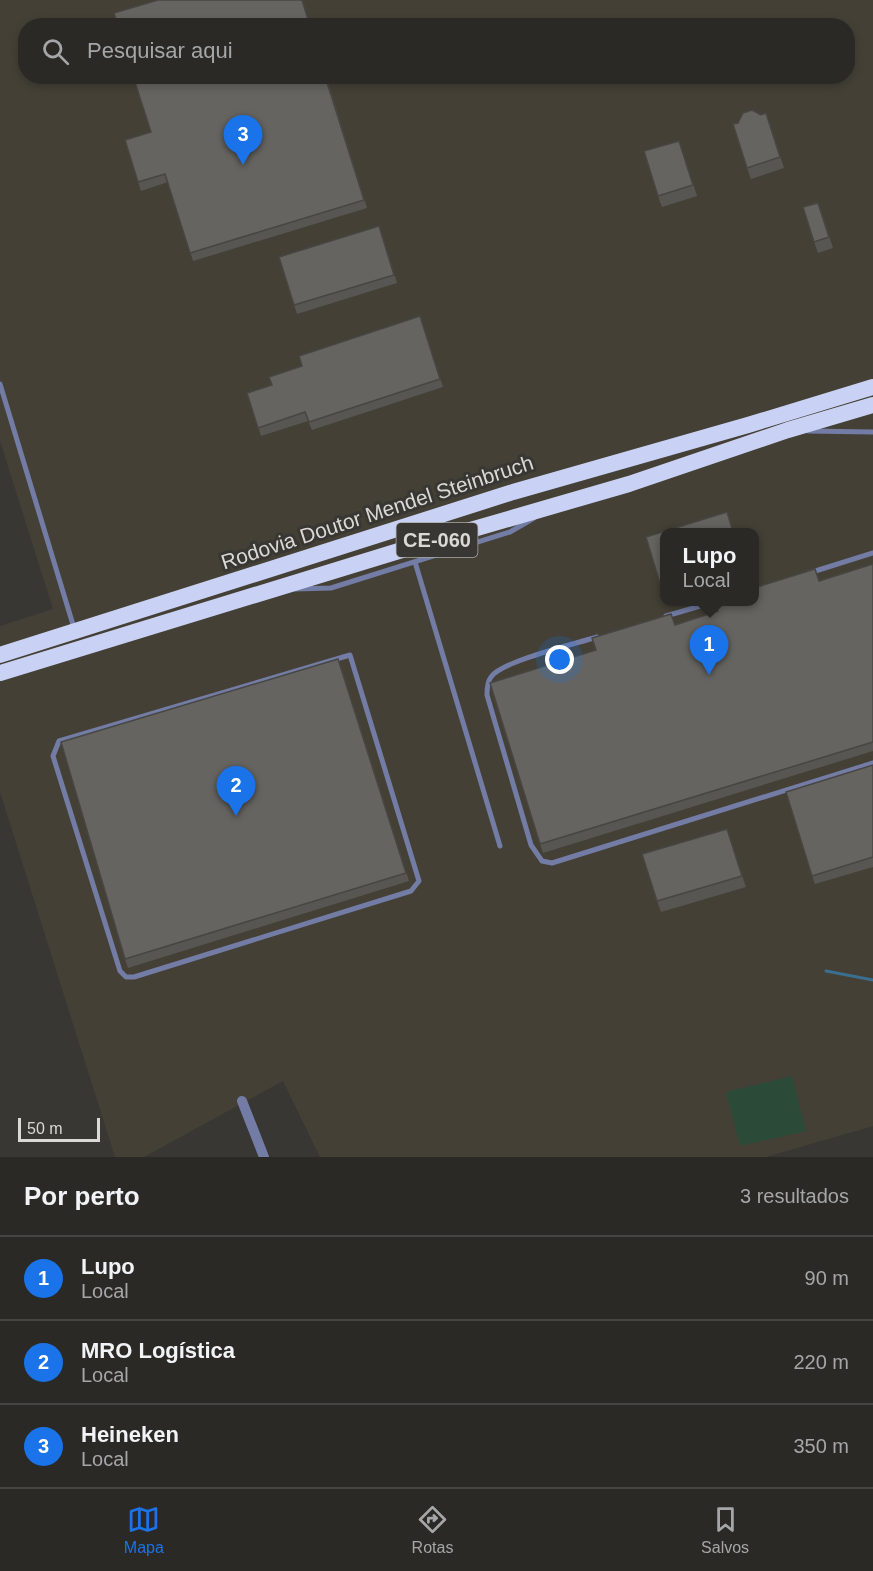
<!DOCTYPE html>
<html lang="pt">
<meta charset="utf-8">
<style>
:root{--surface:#2a2926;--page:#32312e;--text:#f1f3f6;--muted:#a5a6a7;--line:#464543;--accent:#1a73e8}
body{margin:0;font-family:Arial,sans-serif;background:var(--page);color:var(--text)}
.scale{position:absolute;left:18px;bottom:15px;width:82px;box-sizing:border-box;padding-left:6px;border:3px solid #dad9d6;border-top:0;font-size:16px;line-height:21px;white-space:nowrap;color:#dad9d6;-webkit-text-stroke:4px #383733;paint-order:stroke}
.you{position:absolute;left:560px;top:660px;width:21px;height:21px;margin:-15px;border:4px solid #fff;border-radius:50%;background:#1a73e8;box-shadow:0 0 0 9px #1a73e833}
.badge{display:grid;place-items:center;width:39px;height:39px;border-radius:50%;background:var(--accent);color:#fff;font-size:20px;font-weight:700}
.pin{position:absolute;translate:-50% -50px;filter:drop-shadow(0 2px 3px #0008)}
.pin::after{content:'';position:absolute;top:32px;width:21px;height:18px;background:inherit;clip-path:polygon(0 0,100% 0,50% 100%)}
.popup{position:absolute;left:660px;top:528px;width:99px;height:78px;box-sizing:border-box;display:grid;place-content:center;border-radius:12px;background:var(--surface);filter:drop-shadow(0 2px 4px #0005);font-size:20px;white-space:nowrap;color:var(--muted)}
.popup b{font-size:22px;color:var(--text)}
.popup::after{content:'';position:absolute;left:50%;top:100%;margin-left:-12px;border:12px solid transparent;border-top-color:var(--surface)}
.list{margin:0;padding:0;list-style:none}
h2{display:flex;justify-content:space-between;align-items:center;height:78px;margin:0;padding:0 24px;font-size:26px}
h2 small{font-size:20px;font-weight:400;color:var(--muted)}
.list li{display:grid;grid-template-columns:39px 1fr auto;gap:18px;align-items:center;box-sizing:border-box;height:84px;padding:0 24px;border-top:2px solid var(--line)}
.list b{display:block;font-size:22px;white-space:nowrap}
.list p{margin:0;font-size:20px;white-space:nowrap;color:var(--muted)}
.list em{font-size:20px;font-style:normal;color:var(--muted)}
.icon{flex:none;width:33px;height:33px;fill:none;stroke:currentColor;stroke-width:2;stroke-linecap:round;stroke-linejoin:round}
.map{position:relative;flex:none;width:873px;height:1157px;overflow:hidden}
.search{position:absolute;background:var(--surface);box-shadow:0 3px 9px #0003;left:18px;right:18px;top:18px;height:66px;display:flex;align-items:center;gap:15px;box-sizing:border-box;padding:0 21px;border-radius:24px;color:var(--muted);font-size:22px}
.sheet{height:330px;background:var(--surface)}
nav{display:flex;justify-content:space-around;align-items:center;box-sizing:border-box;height:84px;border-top:2px solid var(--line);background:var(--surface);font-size:16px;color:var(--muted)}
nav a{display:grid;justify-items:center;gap:3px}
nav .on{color:var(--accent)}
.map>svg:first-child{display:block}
</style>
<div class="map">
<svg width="873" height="1157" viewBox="0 0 873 1157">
<rect width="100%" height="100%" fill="#383733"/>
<!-- built -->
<path fill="#444036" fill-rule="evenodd" d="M0,0H873V1126L766,1157H320L283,1081L144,1157H115L0,792V626L53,609L0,441ZM26,26H848V76H26ZM664,532H754V602H664Z"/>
<!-- green -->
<polygon fill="#2b4a38" points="792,1076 806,1131 740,1146 726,1092"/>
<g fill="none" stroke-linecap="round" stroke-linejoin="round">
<!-- stream -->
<polyline stroke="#3b6f90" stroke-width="3" points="826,971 873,980"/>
<!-- service -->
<g stroke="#737ca4" stroke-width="5">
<polyline points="0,384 74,628"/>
<polyline points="808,431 873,432"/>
<polyline points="415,562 500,846"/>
<polyline points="809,573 873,553"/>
<polyline points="295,589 331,588 510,532 534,518"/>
<polyline points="666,616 714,602"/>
<path d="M597,637C575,644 502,661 491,677C487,682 487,689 487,695L531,845L542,861L552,863L873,763"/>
<polygon points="350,655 419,881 411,891 134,977 126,977 120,971 53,756 59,741"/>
</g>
<!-- minor -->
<polyline stroke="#737ca4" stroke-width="10" points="242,1101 264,1157"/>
<!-- trunk -->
<g stroke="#c9d2f4" stroke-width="16">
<polyline points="0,655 513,492 748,425 873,387"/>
<polyline points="0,673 415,546 629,484 788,430 873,405"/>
</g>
</g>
<!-- wall -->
<g fill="#585653">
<polygon points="326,76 367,208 193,261 168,182 141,191 138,182 151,132"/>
<polygon points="770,124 784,168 751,179 747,168"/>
<polygon points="679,141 697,196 662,207 658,196"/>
<polygon points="822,214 833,248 818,253 814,242"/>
<polygon points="379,226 397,283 297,314 294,305"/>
<polygon points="420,316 443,387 312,430 308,421 261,436 247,393 272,385 302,366"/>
<polygon points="873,564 873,751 543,853 540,844 596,650 675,625"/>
<polygon points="341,667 409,881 128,968 125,959"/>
<polygon points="873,765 873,867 815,884 812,876"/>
<polygon points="727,829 746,887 661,912 657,901"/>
</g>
<!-- shaded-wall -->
<polygon fill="#474643" points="727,829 731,840 746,887 742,876"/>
<!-- building -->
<g fill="#666460" stroke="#474643" stroke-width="1.5">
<polygon points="158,0 302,0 310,26 118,26 114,13"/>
<polygon points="133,76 325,76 364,200 190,253 165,174 138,182 125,140 151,132"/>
<polygon points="752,110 761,115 766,113 780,157 747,168 733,124 738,123 743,113"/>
<polygon points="679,141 693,185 658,196 644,151"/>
<polygon points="818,203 829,237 814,242 803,207"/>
<polygon points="379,226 394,275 294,305 279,257"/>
<polygon points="420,316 440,379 309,422 305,412 258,428 247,393 272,385 269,377 302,366 299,356"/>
<polygon points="727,512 733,532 664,532 664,590 662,590 646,537"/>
<polygon points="873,564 873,742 540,844 490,683 596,650 592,638 671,614 675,625 718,611 715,602 754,602 754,588 815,569 819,581"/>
<polygon points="338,659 406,873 125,959 61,742"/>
<polygon points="873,765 873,857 812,876 786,792"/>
<polygon points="727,829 742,876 657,901 642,854"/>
</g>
<g text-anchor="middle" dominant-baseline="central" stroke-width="6" stroke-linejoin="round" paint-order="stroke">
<!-- shield labels -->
<rect fill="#383733" stroke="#a9a8a5" stroke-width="1.5" x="396.5" y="523" width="81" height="34" rx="4.5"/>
<g font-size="20" font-weight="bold" fill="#dad9d6">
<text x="437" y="540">CE-060</text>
</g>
<!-- street labels -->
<g font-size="21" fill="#dad9d6" stroke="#383733">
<text transform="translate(377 512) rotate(-18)">Rodovia Doutor Mendel Steinbruch</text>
</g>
</g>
</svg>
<div class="scale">50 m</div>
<div class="you"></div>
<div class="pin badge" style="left:709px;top:675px">1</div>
<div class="popup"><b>Lupo</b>Local</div>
<div class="pin badge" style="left:236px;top:816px">2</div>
<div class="pin badge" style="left:243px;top:165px">3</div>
<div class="search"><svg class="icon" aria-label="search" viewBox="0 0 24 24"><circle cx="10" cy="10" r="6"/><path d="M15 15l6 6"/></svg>Pesquisar aqui</div>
</div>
<section class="sheet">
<h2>Por perto<small>3 resultados</small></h2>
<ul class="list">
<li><span class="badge">1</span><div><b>Lupo</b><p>Local</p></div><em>90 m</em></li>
<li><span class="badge">2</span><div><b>MRO Logística</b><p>Local</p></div><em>220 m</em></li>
<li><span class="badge">3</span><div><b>Heineken</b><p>Local</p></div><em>350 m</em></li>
</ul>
</section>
<nav>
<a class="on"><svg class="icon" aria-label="map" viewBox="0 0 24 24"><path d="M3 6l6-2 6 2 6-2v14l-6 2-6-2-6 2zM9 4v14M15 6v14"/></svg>Mapa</a>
<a><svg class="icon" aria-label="directions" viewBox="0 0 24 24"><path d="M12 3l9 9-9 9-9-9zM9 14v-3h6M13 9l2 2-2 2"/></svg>Rotas</a>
<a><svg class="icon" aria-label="saved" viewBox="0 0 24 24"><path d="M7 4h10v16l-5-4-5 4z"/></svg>Salvos</a>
</nav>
